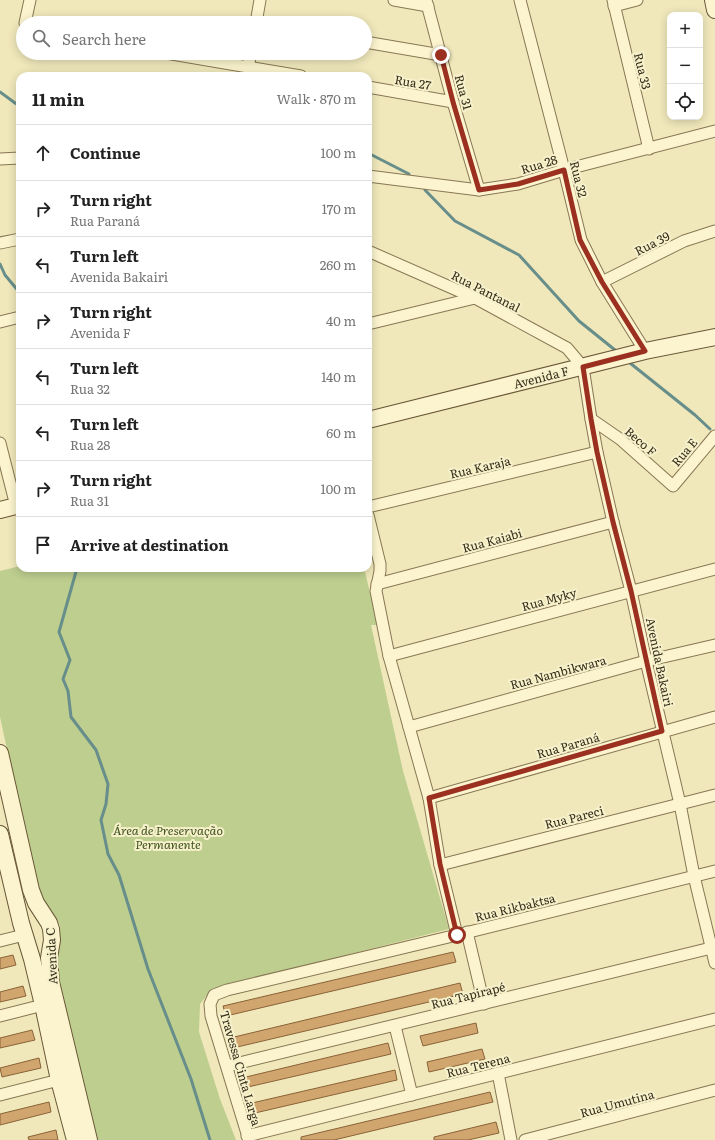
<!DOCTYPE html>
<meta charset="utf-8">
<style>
:root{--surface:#fff;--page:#f2f2f2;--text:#222;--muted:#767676;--line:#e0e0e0}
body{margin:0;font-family:Literata,serif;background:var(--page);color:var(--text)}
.controls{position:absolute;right:12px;top:12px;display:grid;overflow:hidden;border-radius:8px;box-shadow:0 2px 10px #0003}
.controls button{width:36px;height:36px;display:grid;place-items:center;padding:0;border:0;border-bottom:1px solid var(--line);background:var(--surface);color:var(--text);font:20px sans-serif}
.stop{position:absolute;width:12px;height:12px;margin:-9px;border:3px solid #9b3020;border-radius:50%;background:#fff}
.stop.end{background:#9b3020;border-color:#fff;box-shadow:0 1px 4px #0008}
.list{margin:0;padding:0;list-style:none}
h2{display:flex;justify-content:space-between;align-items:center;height:52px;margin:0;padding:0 16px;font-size:17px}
h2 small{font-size:13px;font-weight:400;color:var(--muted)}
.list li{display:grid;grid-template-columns:26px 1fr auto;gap:12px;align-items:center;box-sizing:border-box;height:56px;padding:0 16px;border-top:1px solid var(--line)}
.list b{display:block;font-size:15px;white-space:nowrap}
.list p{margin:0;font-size:13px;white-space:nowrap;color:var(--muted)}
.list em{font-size:13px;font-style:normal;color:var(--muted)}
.icon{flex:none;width:22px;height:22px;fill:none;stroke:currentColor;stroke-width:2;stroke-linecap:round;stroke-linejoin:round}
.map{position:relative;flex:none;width:715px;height:1140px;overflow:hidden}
.search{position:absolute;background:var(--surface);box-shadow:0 2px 10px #0003;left:16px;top:16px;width:356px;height:44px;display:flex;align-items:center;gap:10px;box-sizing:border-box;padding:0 14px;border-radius:22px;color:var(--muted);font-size:15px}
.panel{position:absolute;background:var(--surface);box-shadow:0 2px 10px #0003;left:16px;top:72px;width:356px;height:500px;border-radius:12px}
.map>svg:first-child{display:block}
</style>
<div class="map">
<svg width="715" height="1140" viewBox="0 0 715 1140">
<rect width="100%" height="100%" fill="#f0e8bb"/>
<!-- green -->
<polygon fill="#bece8f" points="20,566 20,568 364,568 378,625 371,625 403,771 449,929 212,989 200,1004 199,1032 220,1099 236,1140 96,1140 56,972 60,943 60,925 38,893 0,717 0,571"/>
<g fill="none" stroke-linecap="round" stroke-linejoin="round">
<!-- stream -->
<g stroke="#678e8a" stroke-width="3">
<polyline points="0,92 15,103 20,105"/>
<polyline points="368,153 409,174"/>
<polyline points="425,190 455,221 519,255 579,321 615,350"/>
<polyline points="0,264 5,275 20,293"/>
<polyline points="630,363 695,415 710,429"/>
<polyline points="77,568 59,632 70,660 63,679 68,691 71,717 96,750 108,784 106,804 101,820 108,854 119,875 148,969 191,1079 210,1140"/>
</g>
</g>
<!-- building -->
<g fill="#d1a56e" stroke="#896338">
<polygon points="453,952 456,962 226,1016 223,1006"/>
<polygon points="13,955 16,965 0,969 0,958"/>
<polygon points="460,983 463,994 233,1048 230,1038"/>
<polygon points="23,986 26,996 0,1002 0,992"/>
<polygon points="476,1023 478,1033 423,1046 420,1036"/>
<polygon points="32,1030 35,1040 0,1048 0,1038"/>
<polygon points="388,1043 391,1054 248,1087 246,1077"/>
<polygon points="482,1049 485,1059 429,1072 427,1062"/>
<polygon points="39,1058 41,1068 2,1077 0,1068"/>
<polygon points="395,1070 397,1080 255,1113 252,1103"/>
<polygon points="490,1092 493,1102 334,1140 301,1140 301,1137"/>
<polygon points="49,1102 51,1112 0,1125 0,1114"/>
<polygon points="496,1122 499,1133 468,1140 434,1140 434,1137"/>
<polygon points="56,1130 58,1140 29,1140 28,1137"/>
</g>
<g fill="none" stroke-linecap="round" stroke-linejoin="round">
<defs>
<g id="street">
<polyline points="394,0 428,6"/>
<polyline points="426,0 453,102 479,190"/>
<polyline points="520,0 564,170 581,240 602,282 645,351"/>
<polyline points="613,0 649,149"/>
<polyline points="614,6 637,0"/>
<polyline points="25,23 30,0"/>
<polyline points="256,23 260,0"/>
<polyline points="365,42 441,55"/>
<polyline points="166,53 301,76"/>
<polyline points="248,67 251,53"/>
<polyline points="368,87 453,102"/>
<polyline points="0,159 20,158"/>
<polyline points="368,176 479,190 518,184 564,170 715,131"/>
<polyline points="0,243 20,239"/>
<polyline points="368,251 475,298 567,348 583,367 591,419 597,452 613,522 631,591 646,661 680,804 694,876 715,963"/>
<polyline points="602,282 684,241 715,231"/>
<polyline points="0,322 20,317"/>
<polyline points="368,324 475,298"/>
<polyline points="591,419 620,439 673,486 715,436"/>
<polyline points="0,443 16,506"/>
<polyline points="368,507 597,452"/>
<polyline points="368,515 380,564 380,571 376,591 389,656 429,798 440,865 457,935"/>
<polyline points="377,584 613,522"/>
<polyline points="389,656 715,569"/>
<polyline points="409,727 646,661 715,645"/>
<polyline points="429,798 715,717"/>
<polyline points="440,865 715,795"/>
<polyline points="467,932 484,1004"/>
<polyline points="0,941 24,935"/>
<polyline points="0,1016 43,1005"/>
<polyline points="395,1026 412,1095"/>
<polyline points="227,1066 715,947"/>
<polyline points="498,1073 511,1140"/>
<polyline points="0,1095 59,1080"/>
<polyline points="247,1136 715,1019"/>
<polyline points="249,1140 211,1016 210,1004 214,995 227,990 457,935 715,871"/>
<polyline points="525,1140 715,1090"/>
</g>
<g id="secondary">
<polyline points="713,0 715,10"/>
<polyline points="368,420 645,351 715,337"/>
<polyline points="0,510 20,505"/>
<polyline points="0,753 31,890 36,903 49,923 51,929 52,940 49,958 51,982 89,1140"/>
<polyline points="0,834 21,923 32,959 43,1005 59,1080 75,1140"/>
</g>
</defs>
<!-- street casing -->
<use href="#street" stroke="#887754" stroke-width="13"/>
<!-- secondary casing -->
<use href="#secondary" stroke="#6a5838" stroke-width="18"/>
<!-- street -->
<use href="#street" stroke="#fbf4ce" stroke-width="11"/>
<!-- secondary -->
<use href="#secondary" stroke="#fbf4ce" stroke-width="16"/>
</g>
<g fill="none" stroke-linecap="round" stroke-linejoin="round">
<!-- route -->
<polyline stroke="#9b3020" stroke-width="5" points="441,55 453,102 479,190 518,184 564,170 580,240 602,282 645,351 583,367 591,419 597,452 613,522 631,591 662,731 429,798 440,864 457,935"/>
</g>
<g text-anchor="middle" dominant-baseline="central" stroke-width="4" stroke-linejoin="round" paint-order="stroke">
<!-- street labels -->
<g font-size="12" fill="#362c1a" stroke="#f7f1cb">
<text transform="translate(643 71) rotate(76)">Rua 33</text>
<text transform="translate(413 82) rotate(10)">Rua 27</text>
<text transform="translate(464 92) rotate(75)">Rua 31</text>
<text transform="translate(539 164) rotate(-17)">Rua 28</text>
<text transform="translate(579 179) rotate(76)">Rua 32</text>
<text transform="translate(652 243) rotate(-27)">Rua 39</text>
<text transform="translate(486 291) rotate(27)">Rua Pantanal</text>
<text transform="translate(541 377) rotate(-14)">Avenida F</text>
<text transform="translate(641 441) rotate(41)">Beco F</text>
<text transform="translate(684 452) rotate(-50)">Rua E</text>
<text transform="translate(480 467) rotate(-13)">Rua Karaja</text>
<text transform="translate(492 540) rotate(-15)">Rua Kaiabi</text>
<text transform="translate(549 599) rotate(-15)">Rua Myky</text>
<text transform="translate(660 662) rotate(78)">Avenida Bakairi</text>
<text transform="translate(558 672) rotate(-15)">Rua Nambikwara</text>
<text transform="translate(568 745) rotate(-16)">Rua Paraná</text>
<text transform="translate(574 817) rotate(-14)">Rua Pareci</text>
<text transform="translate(515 907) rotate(-14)">Rua Rikbaktsa</text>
<text transform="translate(51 956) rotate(-93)">Avenida C</text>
<text transform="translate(468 995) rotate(-14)">Rua Tapirapé</text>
<text transform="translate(478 1065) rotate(-14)">Rua Terena</text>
<text transform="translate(241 1068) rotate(74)">Travessa Cinta Larga</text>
<text transform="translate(617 1103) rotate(-15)">Rua Umutina</text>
</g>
<!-- park labels -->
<g font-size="12" font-style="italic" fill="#40541f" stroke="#f7f1cb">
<text x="168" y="830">Área de Preservação<tspan x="168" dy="14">Permanente</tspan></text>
</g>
</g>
</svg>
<div class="controls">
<button>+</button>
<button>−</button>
<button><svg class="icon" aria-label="locate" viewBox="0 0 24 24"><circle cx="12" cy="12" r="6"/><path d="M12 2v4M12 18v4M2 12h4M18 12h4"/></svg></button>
</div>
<div class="stop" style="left:457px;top:935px"></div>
<div class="stop end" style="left:441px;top:55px"></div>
<div class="search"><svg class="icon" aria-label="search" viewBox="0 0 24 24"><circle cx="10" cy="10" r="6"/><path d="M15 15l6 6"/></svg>Search here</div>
<section class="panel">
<h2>11 min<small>Walk · 870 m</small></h2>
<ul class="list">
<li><svg class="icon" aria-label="ahead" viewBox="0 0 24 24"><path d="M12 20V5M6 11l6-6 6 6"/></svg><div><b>Continue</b></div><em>100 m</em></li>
<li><svg class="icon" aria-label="right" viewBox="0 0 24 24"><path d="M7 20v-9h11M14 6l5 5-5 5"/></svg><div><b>Turn right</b><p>Rua Paraná</p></div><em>170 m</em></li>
<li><svg class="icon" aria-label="left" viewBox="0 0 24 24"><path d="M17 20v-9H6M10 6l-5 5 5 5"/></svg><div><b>Turn left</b><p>Avenida Bakairi</p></div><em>260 m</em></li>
<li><svg class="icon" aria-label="right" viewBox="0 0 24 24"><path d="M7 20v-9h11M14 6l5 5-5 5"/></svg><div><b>Turn right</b><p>Avenida F</p></div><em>40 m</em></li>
<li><svg class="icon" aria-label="left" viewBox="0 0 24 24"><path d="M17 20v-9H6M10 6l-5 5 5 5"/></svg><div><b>Turn left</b><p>Rua 32</p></div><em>140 m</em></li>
<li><svg class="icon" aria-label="left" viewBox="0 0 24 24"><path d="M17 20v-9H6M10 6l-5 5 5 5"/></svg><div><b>Turn left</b><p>Rua 28</p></div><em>60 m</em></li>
<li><svg class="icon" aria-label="right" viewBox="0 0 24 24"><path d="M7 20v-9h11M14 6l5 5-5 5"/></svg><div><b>Turn right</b><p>Rua 31</p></div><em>100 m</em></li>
<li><svg class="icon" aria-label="arrive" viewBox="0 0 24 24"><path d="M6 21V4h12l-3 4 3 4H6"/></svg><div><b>Arrive at destination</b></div></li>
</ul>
</section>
</div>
